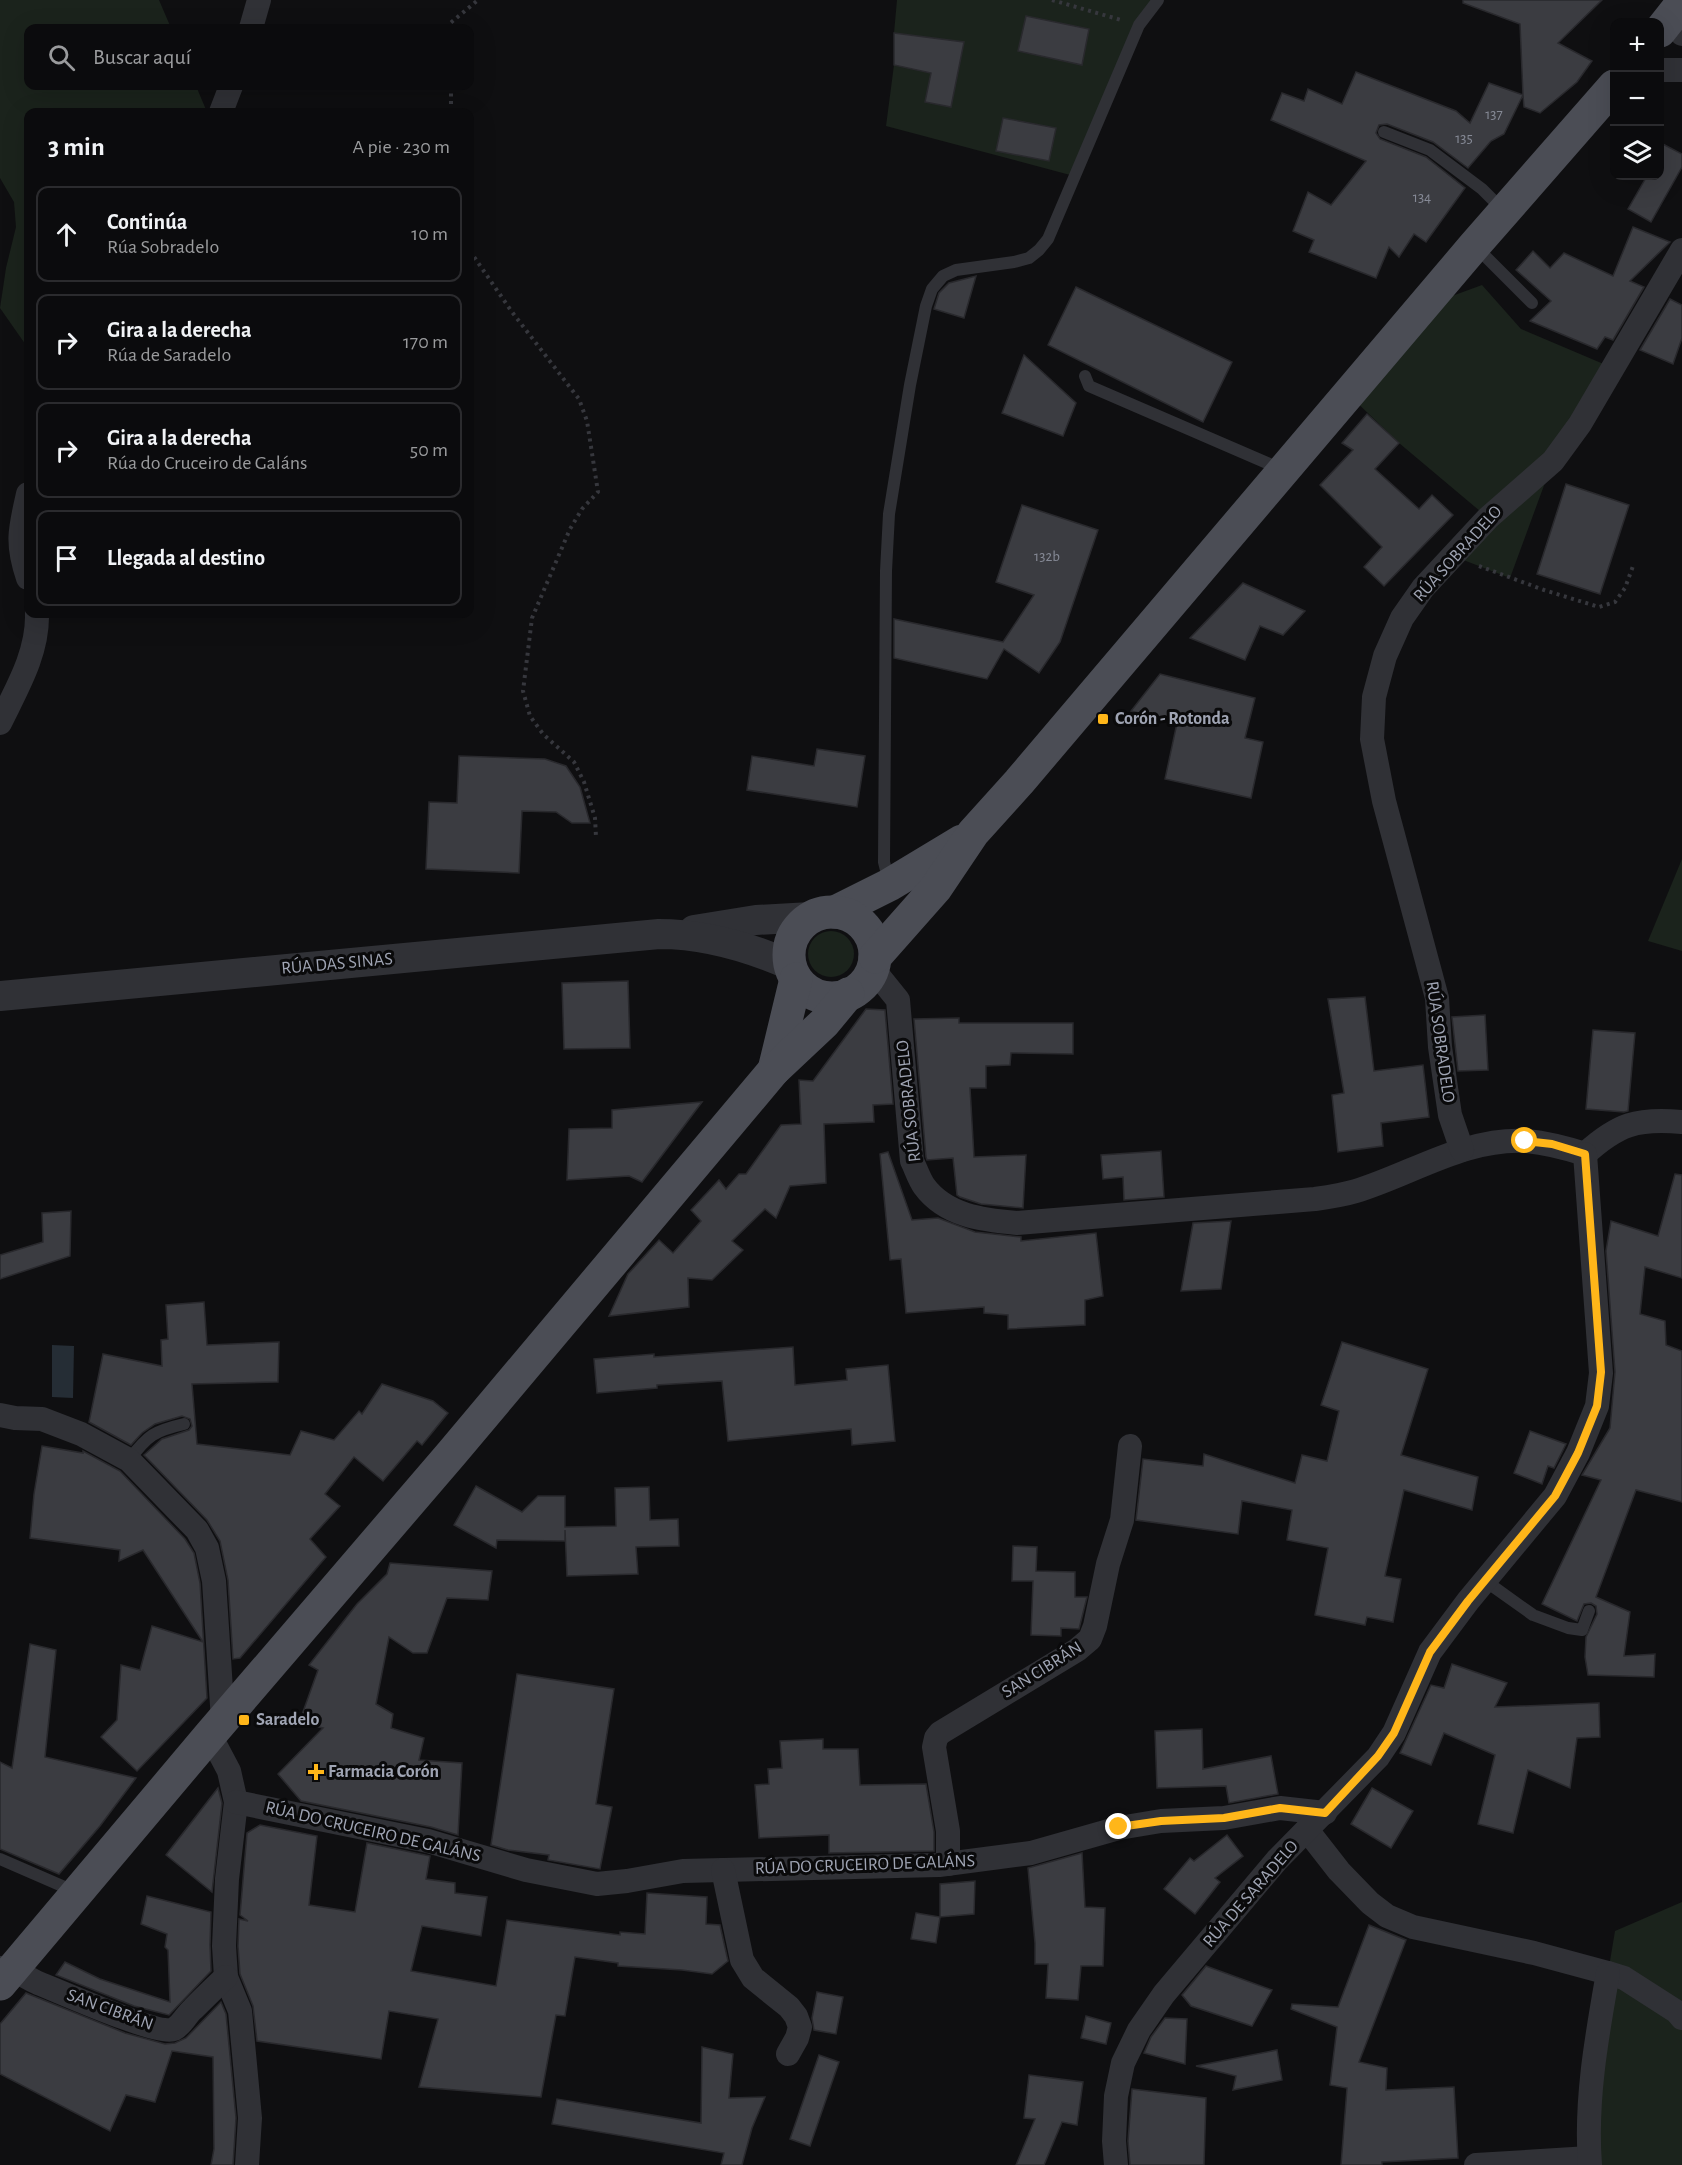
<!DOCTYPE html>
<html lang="es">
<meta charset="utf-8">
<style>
:root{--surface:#0b0b0d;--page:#19191b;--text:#f1f3f6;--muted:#9a9b9d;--line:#2b2b2e}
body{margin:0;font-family:"Alegreya Sans",sans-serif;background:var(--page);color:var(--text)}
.controls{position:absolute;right:18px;top:18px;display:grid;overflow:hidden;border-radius:12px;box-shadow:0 6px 24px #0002}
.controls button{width:54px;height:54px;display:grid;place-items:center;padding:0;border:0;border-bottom:2px solid var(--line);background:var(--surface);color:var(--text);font:30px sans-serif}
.stop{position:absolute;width:18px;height:18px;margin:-14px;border:4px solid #ffb619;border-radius:50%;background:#fff}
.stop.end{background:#ffb619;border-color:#fff;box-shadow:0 2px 6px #0008}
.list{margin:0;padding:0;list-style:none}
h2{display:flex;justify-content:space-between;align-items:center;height:78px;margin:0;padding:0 24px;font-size:26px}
h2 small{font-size:20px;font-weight:400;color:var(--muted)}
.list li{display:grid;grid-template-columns:39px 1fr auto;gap:18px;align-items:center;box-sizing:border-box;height:96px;margin:0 12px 12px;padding:0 12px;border:2px solid var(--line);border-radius:12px}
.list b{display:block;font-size:22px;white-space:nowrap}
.list p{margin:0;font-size:20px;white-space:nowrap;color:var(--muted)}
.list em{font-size:20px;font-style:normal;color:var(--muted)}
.icon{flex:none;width:33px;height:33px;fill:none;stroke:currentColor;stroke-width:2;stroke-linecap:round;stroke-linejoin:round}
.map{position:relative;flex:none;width:1682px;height:2165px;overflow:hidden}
.search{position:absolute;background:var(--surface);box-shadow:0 6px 24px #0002;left:24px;top:24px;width:450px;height:66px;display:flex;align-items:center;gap:15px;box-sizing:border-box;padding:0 21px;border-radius:12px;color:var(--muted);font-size:22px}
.panel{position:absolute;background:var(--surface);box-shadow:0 6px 24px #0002;left:24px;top:108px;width:450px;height:510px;border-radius:12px}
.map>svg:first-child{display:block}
</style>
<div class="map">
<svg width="1682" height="2165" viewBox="0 0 1682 2165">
<rect width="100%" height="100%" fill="#0f0f11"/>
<!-- green -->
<g fill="#1b231c">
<polygon points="0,0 159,0 171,28 28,28 28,86 196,86 207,112 28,112 28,348 0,308 6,268 16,227 14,202 0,178"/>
<polygon points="897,0 1160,0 1139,26 1074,176 886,126 894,65 894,33"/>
<polygon points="1482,285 1521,329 1613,368 1553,461 1510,578 1453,556 1487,517 1399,443 1348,394 1422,307"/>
<polygon points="1682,859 1682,951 1648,941"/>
<circle cx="831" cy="954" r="23"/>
<polygon points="1682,1902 1682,2165 1593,2165 1610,1961 1615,1931"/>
</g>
<!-- water -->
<polygon fill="#252d35" points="52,1345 74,1346 73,1398 52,1397"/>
<!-- building -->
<g fill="#3b3c41" stroke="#29292d" stroke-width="1.5">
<polygon points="1463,0 1602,0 1558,43 1592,61 1577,82 1540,113 1524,107 1523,95 1504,134 1491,141 1468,168 1433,142 1387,124 1379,125 1376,133 1380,139 1426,157 1465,188 1426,242 1414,234 1399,257 1389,247 1376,278 1309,252 1314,240 1293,231 1308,192 1331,205 1366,161 1271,120 1282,93 1304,101 1308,89 1342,104 1356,72 1456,111 1470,123 1489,83 1523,95 1520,24 1463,3"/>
<polygon points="1026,16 1089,29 1082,65 1018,51"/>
<polygon points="894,33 964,42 951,107 925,102 931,73 894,65"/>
<polygon points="1003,118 1056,128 1049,161 996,151"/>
<polygon points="1659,142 1682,154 1682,167 1651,222 1628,209 1647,176 1659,176"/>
<polygon points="1633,227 1670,242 1630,281 1644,287 1613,340 1605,337 1597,349 1530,321 1551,301 1516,270 1533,251 1550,268 1564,253 1613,276"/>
<polygon points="976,276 964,318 934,309 939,293 949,283"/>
<polygon points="1076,287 1232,362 1203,422 1048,345"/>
<polygon points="1670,299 1682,305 1682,338 1673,364 1640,350"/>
<polygon points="1024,355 1076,403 1063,436 1002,413"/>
<polygon points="1367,414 1399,443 1375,469 1419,509 1432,495 1453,515 1384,586 1364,567 1382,547 1320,485 1353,450 1342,443"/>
<polygon points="1566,484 1629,505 1600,594 1537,574"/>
<polygon points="1022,505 1098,530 1060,642 1039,673 1004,649 987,679 894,658 894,619 1003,642 1034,595 996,582"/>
<polygon points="1243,583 1305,611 1283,635 1260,626 1245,660 1190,638"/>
<polygon points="1160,674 1255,698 1245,738 1263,742 1251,798 1165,779 1177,723 1131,711"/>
<polygon points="817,749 865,756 857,807 747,790 752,756 814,766"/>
<polygon points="459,756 545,759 566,766 580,787 590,823 572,823 556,812 522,811 519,873 426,869 429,802 457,803"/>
<polygon points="628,981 630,1048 564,1049 562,983"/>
<polygon points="1365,997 1374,1071 1423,1065 1429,1117 1381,1123 1383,1146 1338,1152 1332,1095 1344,1093 1328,999"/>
<polygon points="866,1009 885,1010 893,1104 873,1105 874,1122 824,1124 826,1183 790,1186 776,1218 765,1209 732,1241 743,1250 712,1280 688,1278 689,1307 609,1316 628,1274 659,1240 673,1253 701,1221 691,1210 719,1180 726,1189 739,1174 746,1174 781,1125 801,1124 799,1080 813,1081"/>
<polygon points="1485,1015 1488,1070 1458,1071 1452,1017"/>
<polygon points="959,1018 959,1023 1073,1023 1073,1054 1011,1053 1010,1065 986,1066 986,1088 970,1088 974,1157 1026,1155 1023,1208 981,1204 960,1197 957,1195 953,1158 927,1160 926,1157 914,1019"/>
<polygon points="1593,1030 1635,1033 1628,1111 1624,1112 1586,1109"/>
<polygon points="702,1102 642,1182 629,1176 567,1180 569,1129 612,1128 612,1110"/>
<polygon points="1161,1151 1164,1197 1124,1200 1123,1177 1103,1179 1101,1155"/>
<polygon points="888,1152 912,1220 938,1218 975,1232 1021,1237 1021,1241 1096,1233 1103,1296 1085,1300 1085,1325 1008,1329 1008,1315 984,1313 984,1307 906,1313 901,1259 890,1260 880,1154"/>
<polygon points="1675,1174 1682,1175 1682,1278 1645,1267 1640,1314 1665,1321 1666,1345 1682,1351 1682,1502 1636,1490 1596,1597 1630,1612 1624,1656 1655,1654 1654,1677 1588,1675 1585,1657 1586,1637 1597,1614 1596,1606 1591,1603 1584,1604 1577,1621 1542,1604 1601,1480 1582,1475 1610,1428 1615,1372 1606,1251 1611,1221 1658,1236"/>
<polygon points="71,1211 70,1256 0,1279 0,1255 43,1242 42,1213"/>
<polygon points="1231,1221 1221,1289 1181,1291 1193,1223"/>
<polygon points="204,1302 207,1345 279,1342 278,1382 192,1384 197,1444 290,1455 301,1431 334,1440 359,1411 362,1414 382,1384 433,1401 448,1413 422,1445 417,1441 383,1481 354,1457 325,1494 340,1506 310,1539 326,1557 240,1658 233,1659 228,1580 220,1541 207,1520 144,1455 162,1439 189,1430 192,1426 190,1419 182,1416 155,1424 142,1433 131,1445 89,1422 103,1354 162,1366 161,1340 168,1339 166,1305"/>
<polygon points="1342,1342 1428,1369 1401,1455 1478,1477 1472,1510 1404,1490 1385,1576 1401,1579 1393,1622 1367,1617 1365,1625 1315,1615 1328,1548 1287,1540 1292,1510 1242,1501 1238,1534 1136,1520 1143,1459 1203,1466 1204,1454 1295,1483 1302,1455 1327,1461 1339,1411 1321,1405"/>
<polygon points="793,1347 795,1385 847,1380 846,1369 888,1365 895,1441 852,1445 851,1429 728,1441 722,1381 657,1385 657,1388 597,1393 594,1359 654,1354 654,1357"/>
<polygon points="1530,1431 1566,1444 1554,1468 1548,1466 1542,1484 1514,1473"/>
<polygon points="42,1446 83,1453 83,1451 120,1471 185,1539 194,1553 200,1583 207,1698 137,1771 101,1737 117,1720 121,1665 140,1670 152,1626 203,1642 143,1550 119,1561 120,1550 30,1538 34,1494"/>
<polygon points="476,1486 522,1512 538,1496 565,1496 565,1527 616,1526 615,1488 649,1487 650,1520 678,1519 679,1546 636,1547 638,1574 567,1576 565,1530 565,1541 497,1540 496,1548 454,1525"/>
<polygon points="1013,1546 1037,1547 1036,1571 1075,1572 1075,1597 1087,1597 1079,1629 1061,1628 1061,1636 1031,1635 1033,1581 1012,1581"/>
<polygon points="390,1563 492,1571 488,1600 447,1598 427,1653 413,1653 389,1637 376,1704 393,1714 391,1728 424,1738 419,1760 462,1763 458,1835 431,1827 301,1801 278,1774 323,1728 299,1723 318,1670 309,1665 357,1604 387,1574"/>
<polygon points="30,1644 56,1650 45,1757 136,1778 100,1826 59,1874 0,1849 0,1762 12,1768"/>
<polygon points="1452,1664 1507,1683 1495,1707 1599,1703 1600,1737 1577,1738 1570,1788 1528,1770 1513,1833 1478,1824 1495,1755 1444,1733 1431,1765 1400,1753 1431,1685 1444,1688"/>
<polygon points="517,1674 614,1689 596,1804 612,1807 600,1869 548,1860 549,1855 508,1850 491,1845"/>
<polygon points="1202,1729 1203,1769 1271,1756 1278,1794 1229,1803 1226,1786 1157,1788 1155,1731"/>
<polygon points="823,1739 823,1749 858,1749 860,1785 926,1784 934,1832 934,1851 829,1853 829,1835 759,1838 755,1785 769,1784 768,1769 782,1768 780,1741"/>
<polygon points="218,1788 222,1803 212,1892 166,1855"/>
<polygon points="1372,1788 1413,1811 1391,1848 1351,1824"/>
<polygon points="260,1825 317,1836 309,1905 355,1912 367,1843 430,1856 426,1879 455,1883 455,1893 487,1897 481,1936 422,1926 411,1971 496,1986 507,1920 620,1935 620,1932 645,1934 647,1893 707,1897 706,1924 720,1925 728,1961 712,1974 682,1970 618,1966 618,1963 575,1957 565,2016 556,2015 541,2097 419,2087 438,2019 389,2011 381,2059 257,2041 253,2006 240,1974 238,1946 239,1919 248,1921 240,1915 247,1833"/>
<polygon points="1227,1835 1243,1856 1215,1878 1220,1882 1195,1914 1164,1889 1190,1858 1194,1861"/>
<polygon points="1082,1853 1085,1907 1105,1908 1103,1966 1081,1966 1078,2000 1046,1998 1048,1964 1035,1964 1035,1943 1028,1868"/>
<polygon points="975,1881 974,1914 940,1917 940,1884"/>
<polygon points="147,1896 211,1912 210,1945 211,1971 169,2015 134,2006 56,1975 65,1962 100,1979 170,2002 168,1950 165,1947 167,1934 141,1924"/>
<polygon points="916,1913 940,1917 936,1943 911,1939"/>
<polygon points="1369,1925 1406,1940 1359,2062 1387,2068 1386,2090 1454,2087 1458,2158 1382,2162 1382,2165 1341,2165 1347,2088 1330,2085 1337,2027 1291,2009 1292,2004 1338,2007"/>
<polygon points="1206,1966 1272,1990 1252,2026 1191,2006 1182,1995"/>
<polygon points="817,1992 843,1997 836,2034 814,2030 812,2018"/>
<polygon points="26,1993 125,2033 165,2044 175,2043 186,2038 221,2002 226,2014 236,2118 233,2165 211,2165 214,2149 213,2057 172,2051 155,2102 126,2095 110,2131 0,2074 0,2024"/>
<polygon points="1086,2016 1111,2023 1106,2044 1081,2038"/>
<polygon points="1165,2018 1187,2019 1185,2064 1144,2053 1151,2037"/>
<polygon points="702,2047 733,2054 729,2098 765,2097 752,2128 742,2165 721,2165 724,2153 552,2124 557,2099 701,2123"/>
<polygon points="1277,2050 1282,2080 1233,2090 1236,2076 1196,2066"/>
<polygon points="819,2055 839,2062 810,2146 790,2139"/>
<polygon points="1029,2075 1083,2082 1077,2125 1062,2122 1044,2165 1016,2165 1035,2119 1024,2118"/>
<polygon points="1132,2089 1206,2098 1204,2165 1130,2165 1128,2141"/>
</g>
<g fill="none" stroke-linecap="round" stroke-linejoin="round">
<!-- path -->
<g stroke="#36373d" stroke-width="4" stroke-dasharray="3 4.5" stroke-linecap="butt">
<polyline points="1052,0 1121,20"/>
<polyline points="446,28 448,25 478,0"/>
<polyline points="451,86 451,112"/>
<polyline points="470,251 512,312 579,399 587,421 598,492 582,509 570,529 532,618 523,691 530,716 543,734 574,762 584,782 595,818 596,837"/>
<polyline points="1479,566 1544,590 1599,607 1615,602 1625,588 1633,566"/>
</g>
<!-- service -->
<g stroke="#303136" stroke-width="12">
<polyline points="1384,132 1430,150 1482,189 1504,211"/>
<polyline points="1475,246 1532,303"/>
<polyline points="1085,376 1089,386 1281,469"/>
<polyline points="889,882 884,862 886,571 889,514 910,385 926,306 932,289 943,276 956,270 1014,262 1029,258 1039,250 1048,239 1139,25 1158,0"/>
<path d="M129,1460C148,1435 154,1431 184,1424"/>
<polyline points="1484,1580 1533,1615 1568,1628 1582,1630 1589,1611"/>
<polyline points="0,1859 76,1892"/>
</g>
<!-- minor -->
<g stroke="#303136" stroke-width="24">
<polyline points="1675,11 1682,34"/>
<polyline points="251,28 259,0"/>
<polyline points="1660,70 1682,70"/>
<polyline points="221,112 231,86"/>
<path d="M28,494C20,529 16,543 28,578"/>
<path d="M0,723C17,688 38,653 37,614"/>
<path d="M873,969L898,1000L912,1161C916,1169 919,1179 924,1186C946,1216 983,1220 1017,1223L1315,1199C1329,1197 1343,1195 1356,1191C1412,1174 1466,1137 1527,1141C1547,1143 1566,1148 1585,1154"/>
<polyline points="1462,1150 1450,1115 1440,1047 1437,998 1384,801 1372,739 1374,697 1385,656 1402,618 1423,588 1488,518 1553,461 1580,424 1682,250"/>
<path d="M1585,1154C1618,1124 1637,1118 1682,1122"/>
<polyline points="0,1415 15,1418 42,1419 81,1434 129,1460 197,1530 207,1548 214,1581 223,1721"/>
<polyline points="210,1735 229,1771 236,1802 227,1879 224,1946 226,1977 240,2011 250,2118 247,2165"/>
<polyline points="236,1802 428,1841 526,1870 597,1884 627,1881 683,1871 939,1865 1031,1853 1119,1828 1161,1821 1224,1818 1280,1808 1325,1813"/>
<polyline points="1307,1830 1339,1871 1370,1903 1387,1916 1413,1927 1534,1953 1608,1973 1624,1978 1677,2012 1682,2018"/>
<polyline points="948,1864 948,1831 934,1747 936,1738 940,1733 1077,1650 1090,1639 1095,1626 1108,1564 1122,1520 1130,1446"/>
<polyline points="723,1870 742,1960 753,1978 789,2007 796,2016 800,2027 797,2038 788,2054"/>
<path d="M0,1968C17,1969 23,1976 38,1983C59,1991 158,2036 174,2029C182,2025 186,2015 193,2009C204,1998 215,1987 226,1977"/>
<polyline points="1116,2165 1114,2141 1116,2096 1123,2063 1139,2030 1164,1994 1277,1860 1378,1757 1394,1733 1430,1652 1468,1601 1555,1496 1578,1453 1597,1406 1601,1373 1585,1154"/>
<polyline points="1476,2165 1589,2158"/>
<path d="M1590,2165C1585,2101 1597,2035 1608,1973"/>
</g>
<!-- tertiary -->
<g stroke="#303136" stroke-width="30">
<polyline points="694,930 756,920 811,917"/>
<path d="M0,996L659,934C705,934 749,947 790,965"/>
</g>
<!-- primary -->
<g stroke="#4b4d55" stroke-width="33">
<polyline points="1660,31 1682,3"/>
<polyline points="835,912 889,885 962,841"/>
<circle cx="832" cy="955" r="43"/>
<polyline points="875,957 936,888 973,833 1019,782 1474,246 1614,86"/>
<polyline points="774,1070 796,979"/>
<polyline points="0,1984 210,1735 452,1453 774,1070 824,1023 848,994"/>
</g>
</g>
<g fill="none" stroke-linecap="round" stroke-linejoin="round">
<!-- route -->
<polyline stroke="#ffb619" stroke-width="8" points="1119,1827 1161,1821 1224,1818 1280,1808 1325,1813 1378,1756 1394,1733 1430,1652 1468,1601 1555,1496 1578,1453 1597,1406 1601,1372 1585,1154 1552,1144 1525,1141"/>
</g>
<!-- markers -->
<g fill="#ffb619" stroke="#0a0a0b" stroke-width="2">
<rect x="1097" y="713" width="12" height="12" rx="3"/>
<rect x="238" y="1714" width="12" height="12" rx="3"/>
<path d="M313 1763h6v6h6v6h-6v6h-6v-6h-6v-6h6z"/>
</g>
<g text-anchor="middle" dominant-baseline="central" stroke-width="6" stroke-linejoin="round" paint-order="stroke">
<!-- number labels -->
<g font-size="15" fill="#868a96">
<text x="1494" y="114">137</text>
<text x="1464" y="138">135</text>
<text x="1422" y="197">134</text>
<text x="1047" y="556">132b</text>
</g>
<!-- street labels -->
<g font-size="18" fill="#9fa4b3" stroke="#0a0a0b">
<text transform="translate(1458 554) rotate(-48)">RÚA SOBRADELO</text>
<text transform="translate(337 964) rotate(-5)">RÚA DAS SINAS</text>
<text transform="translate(1440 1042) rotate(82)">RÚA SOBRADELO</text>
<text transform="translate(909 1101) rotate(-96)">RÚA SOBRADELO</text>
<text transform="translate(1042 1670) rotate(-32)">SAN CIBRÁN</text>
<text transform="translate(373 1832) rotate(13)">RÚA DO CRUCEIRO DE GALÁNS</text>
<text transform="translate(865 1865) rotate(-2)">RÚA DO CRUCEIRO DE GALÁNS</text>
<text transform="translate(1251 1894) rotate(-49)">RÚA DE SARADELO</text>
<text transform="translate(110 2010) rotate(20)">SAN CIBRÁN</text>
</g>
<!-- poi labels -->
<g font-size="18" font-weight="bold" fill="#9fa4b3" stroke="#0a0a0b" text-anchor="start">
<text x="1115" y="719">Corón - Rotonda</text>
<text x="256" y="1720">Saradelo</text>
<text x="328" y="1772">Farmacia Corón</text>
</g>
</g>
</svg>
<div class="controls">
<button>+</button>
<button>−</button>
<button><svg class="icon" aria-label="layers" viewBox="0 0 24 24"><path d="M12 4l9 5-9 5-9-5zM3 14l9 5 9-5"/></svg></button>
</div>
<div class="stop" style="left:1525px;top:1141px"></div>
<div class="stop end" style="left:1119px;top:1827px"></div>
<div class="search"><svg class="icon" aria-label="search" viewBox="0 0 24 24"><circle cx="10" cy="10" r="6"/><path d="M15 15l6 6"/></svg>Buscar aquí</div>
<section class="panel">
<h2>3 min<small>A pie · 230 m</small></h2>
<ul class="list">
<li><svg class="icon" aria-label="ahead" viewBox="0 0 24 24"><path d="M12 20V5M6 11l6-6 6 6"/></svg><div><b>Continúa</b><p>Rúa Sobradelo</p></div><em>10 m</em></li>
<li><svg class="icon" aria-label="right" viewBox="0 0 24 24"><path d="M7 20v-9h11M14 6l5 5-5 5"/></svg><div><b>Gira a la derecha</b><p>Rúa de Saradelo</p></div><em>170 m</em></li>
<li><svg class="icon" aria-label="right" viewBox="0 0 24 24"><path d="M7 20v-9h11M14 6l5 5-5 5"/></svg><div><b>Gira a la derecha</b><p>Rúa do Cruceiro de Galáns</p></div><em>50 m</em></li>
<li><svg class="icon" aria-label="arrive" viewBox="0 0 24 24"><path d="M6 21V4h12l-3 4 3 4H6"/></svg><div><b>Llegada al destino</b></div></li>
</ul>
</section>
</div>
